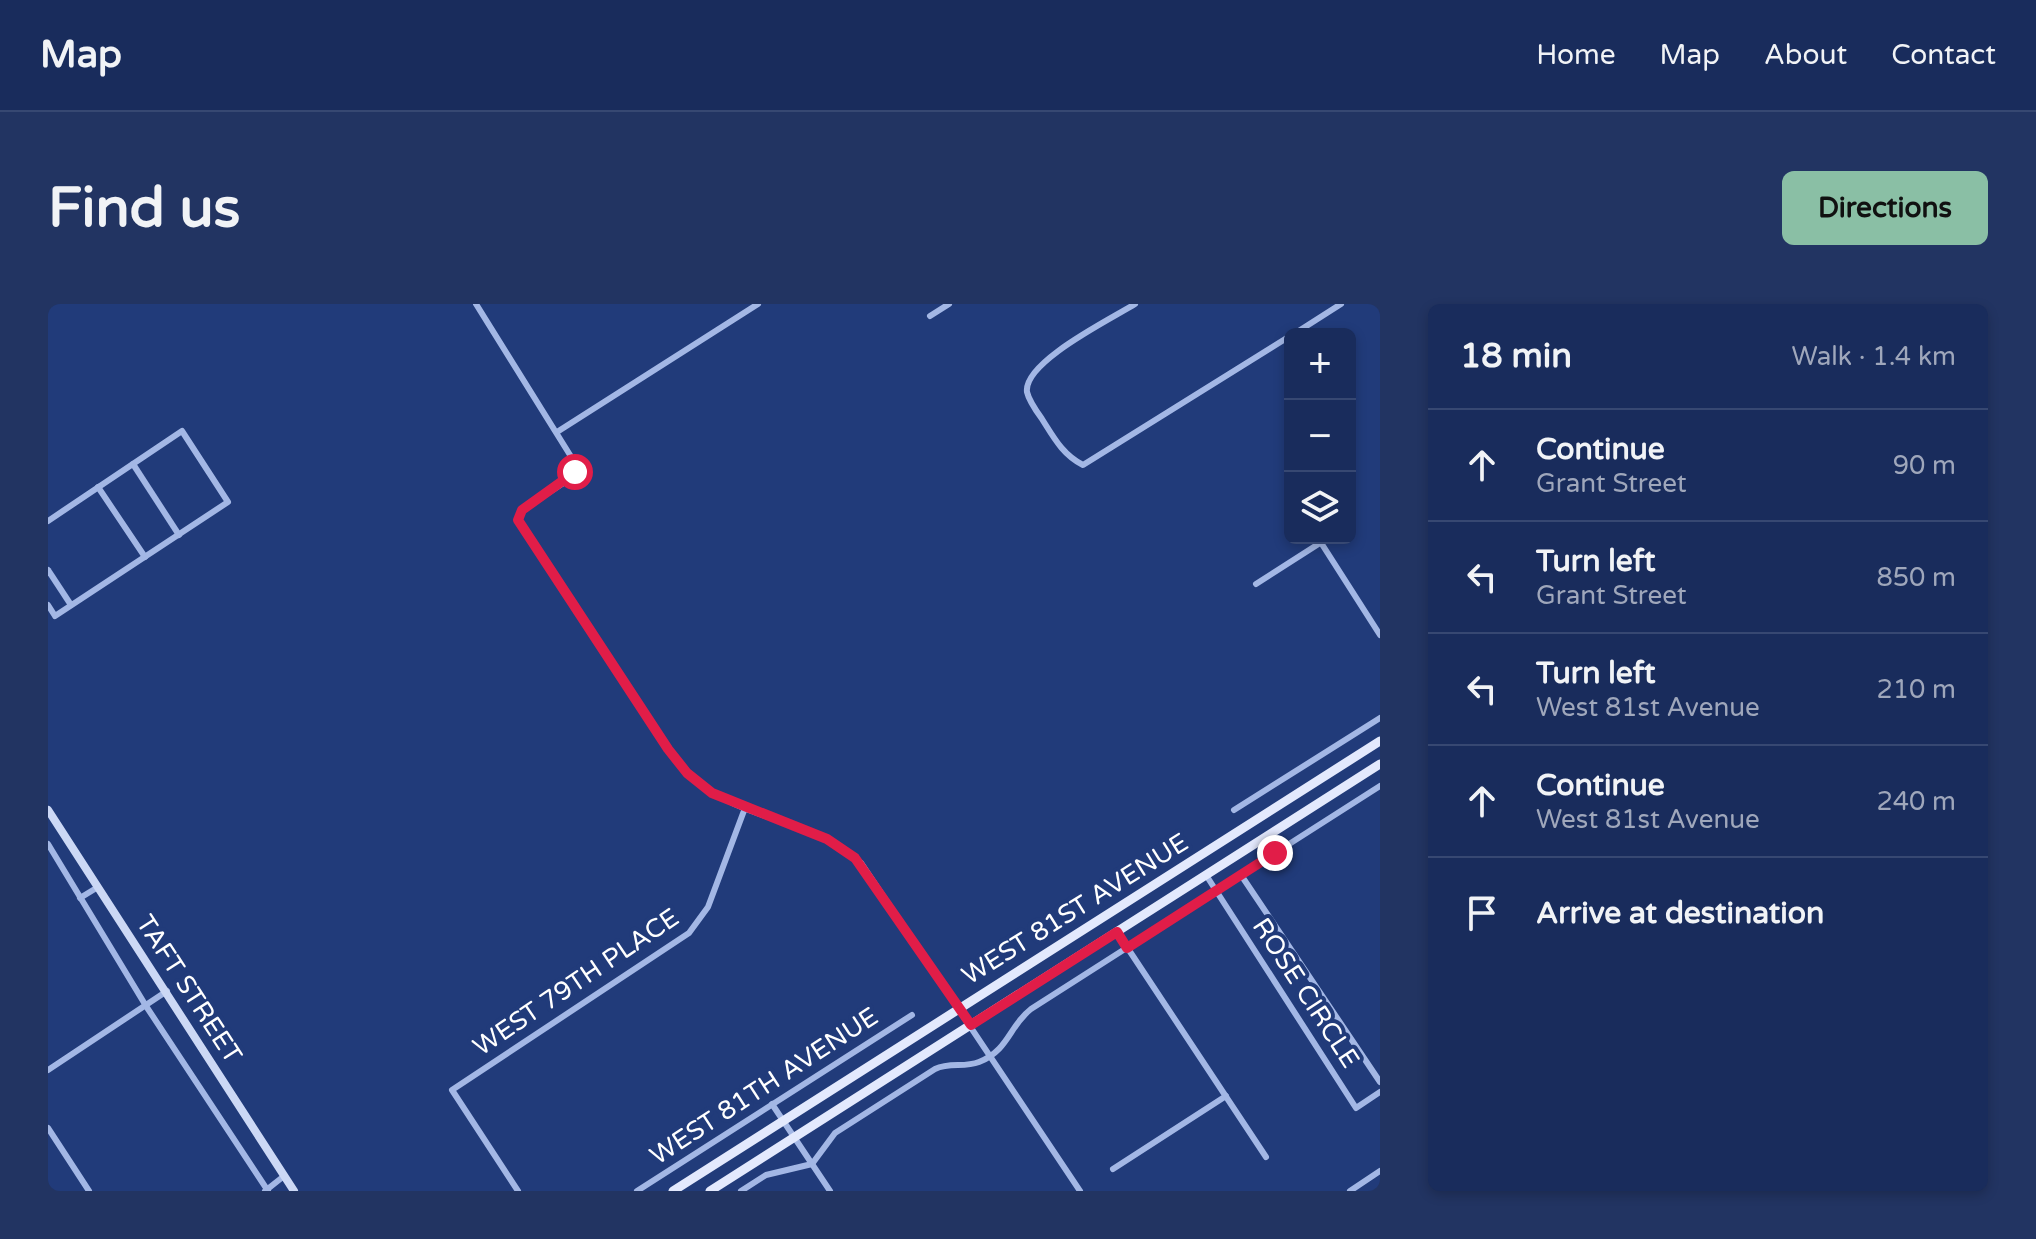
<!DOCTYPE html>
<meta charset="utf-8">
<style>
:root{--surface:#192c5c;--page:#223462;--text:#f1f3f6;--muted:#9fa7bb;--line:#374872;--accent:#8abfa5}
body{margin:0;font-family:"Varela Round",sans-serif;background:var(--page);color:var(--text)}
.controls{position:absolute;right:24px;top:24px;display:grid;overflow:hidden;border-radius:12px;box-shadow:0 4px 12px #0003}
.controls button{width:72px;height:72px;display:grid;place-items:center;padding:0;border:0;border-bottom:2px solid var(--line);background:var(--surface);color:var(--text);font:40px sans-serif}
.stop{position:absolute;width:24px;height:24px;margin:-18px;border:6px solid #e11d48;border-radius:50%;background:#fff}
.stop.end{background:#e11d48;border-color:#fff;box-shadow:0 2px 8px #0008}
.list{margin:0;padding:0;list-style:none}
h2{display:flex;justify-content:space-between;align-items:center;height:104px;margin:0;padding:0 32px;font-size:34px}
h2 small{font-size:26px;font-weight:400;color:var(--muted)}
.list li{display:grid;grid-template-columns:52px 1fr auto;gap:24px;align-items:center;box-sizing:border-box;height:112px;padding:0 32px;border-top:2px solid var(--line)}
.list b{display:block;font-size:30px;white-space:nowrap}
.list p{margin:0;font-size:26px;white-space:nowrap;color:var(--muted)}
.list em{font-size:26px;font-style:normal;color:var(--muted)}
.icon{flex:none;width:44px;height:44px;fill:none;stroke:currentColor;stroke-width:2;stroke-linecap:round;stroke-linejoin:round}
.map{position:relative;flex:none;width:1332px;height:887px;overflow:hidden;border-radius:12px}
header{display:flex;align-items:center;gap:48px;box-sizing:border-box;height:112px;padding:0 40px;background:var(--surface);border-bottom:2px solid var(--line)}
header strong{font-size:38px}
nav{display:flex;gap:44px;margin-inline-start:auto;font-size:28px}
.intro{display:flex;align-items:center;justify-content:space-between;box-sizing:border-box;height:192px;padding:0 48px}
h1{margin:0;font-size:56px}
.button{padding:20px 36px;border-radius:12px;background:var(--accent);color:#111;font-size:28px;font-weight:700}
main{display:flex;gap:48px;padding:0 48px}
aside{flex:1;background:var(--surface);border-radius:12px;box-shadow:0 4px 12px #0003}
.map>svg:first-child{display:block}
</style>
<header>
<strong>Map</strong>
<nav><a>Home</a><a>Map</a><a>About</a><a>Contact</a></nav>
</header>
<div class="intro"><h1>Find us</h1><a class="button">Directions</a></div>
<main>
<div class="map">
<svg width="1332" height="887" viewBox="0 0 1332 887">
<rect width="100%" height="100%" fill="#213b7a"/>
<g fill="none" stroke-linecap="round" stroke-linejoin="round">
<!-- minor -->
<g stroke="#a3b7e5" stroke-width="6">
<path d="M428,0L527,159L523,174L474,206L471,219L620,445C633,461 646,477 664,488C711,518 772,520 813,559L1032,887"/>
<path d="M1087,0C1063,15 975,58 979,88C981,97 989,108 994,115C1006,134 1015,151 1035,161L1242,32"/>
<polyline points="882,12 901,0"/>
<polyline points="1246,30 1293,0"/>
<polyline points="509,128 710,0"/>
<polyline points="85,160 131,231"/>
<polyline points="50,183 97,253"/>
<polyline points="0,217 134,127 180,198 7,312 0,301"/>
<polyline points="1270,234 1332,331"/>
<polyline points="0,266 23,301"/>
<polyline points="1208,280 1272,239"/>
<polyline points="1186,506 1332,414"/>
<polyline points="0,540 98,702 220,887"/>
<polyline points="1158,571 1308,804 1332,788"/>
<polyline points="1193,571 1332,778"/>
<polyline points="32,594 50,583"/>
<polyline points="1069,628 1218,853"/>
<polyline points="0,766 119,687"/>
<polyline points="724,800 782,887"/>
<polyline points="0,824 41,887"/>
<polyline points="1065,865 1178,792"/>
<polyline points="217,887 236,872"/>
<polyline points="470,887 404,786 641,629 660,603 697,504"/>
<polyline points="589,887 864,711"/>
<path d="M693,887L718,871L764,860L787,829L887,765C902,758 916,764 931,758C961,746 961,722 983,705L1332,482"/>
<polyline points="1302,887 1332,867"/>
</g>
<!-- secondary -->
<polyline stroke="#ccd8f5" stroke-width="8" points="0,506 246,887"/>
<!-- primary -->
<g stroke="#e3e9fd" stroke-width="9">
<polyline points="625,887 1332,437"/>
<polyline points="662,887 1332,460"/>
</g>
</g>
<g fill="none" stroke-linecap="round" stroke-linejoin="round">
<!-- route -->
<polyline stroke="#e11d48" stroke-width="10" points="527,168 474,206 470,216 620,445 639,469 664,489 779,535 807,554 923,721 1069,628 1079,644 1227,549"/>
</g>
<g text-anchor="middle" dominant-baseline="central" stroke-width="8" stroke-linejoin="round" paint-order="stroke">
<!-- street labels -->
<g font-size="26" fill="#fff" stroke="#213b7a">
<text transform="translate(1027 605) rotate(-32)">WEST 81ST AVENUE</text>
<text transform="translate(528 678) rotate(-34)">WEST 79TH PLACE</text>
<text transform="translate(141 685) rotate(57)">TAFT STREET</text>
<text transform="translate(1258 689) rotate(57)">ROSE CIRCLE</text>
<text transform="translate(716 782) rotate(-33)">WEST 81TH AVENUE</text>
</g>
</g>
</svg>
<div class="controls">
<button>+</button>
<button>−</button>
<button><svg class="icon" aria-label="layers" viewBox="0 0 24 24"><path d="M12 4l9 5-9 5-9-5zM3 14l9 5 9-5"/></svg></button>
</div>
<div class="stop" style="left:527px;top:168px"></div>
<div class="stop end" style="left:1227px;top:549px"></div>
</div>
<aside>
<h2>18 min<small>Walk · 1.4 km</small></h2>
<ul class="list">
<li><svg class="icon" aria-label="ahead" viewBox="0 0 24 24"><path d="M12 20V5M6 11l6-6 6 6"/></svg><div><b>Continue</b><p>Grant Street</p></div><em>90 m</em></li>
<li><svg class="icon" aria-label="left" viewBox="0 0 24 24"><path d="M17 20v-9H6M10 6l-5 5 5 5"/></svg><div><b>Turn left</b><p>Grant Street</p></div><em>850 m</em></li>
<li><svg class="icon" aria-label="left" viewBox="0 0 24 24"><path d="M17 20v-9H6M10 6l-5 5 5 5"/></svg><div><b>Turn left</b><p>West 81st Avenue</p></div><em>210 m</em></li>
<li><svg class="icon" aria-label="ahead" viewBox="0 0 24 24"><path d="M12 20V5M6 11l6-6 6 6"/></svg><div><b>Continue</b><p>West 81st Avenue</p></div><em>240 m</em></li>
<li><svg class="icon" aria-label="arrive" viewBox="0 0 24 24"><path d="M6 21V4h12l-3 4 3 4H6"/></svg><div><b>Arrive at destination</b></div></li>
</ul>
</aside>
</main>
